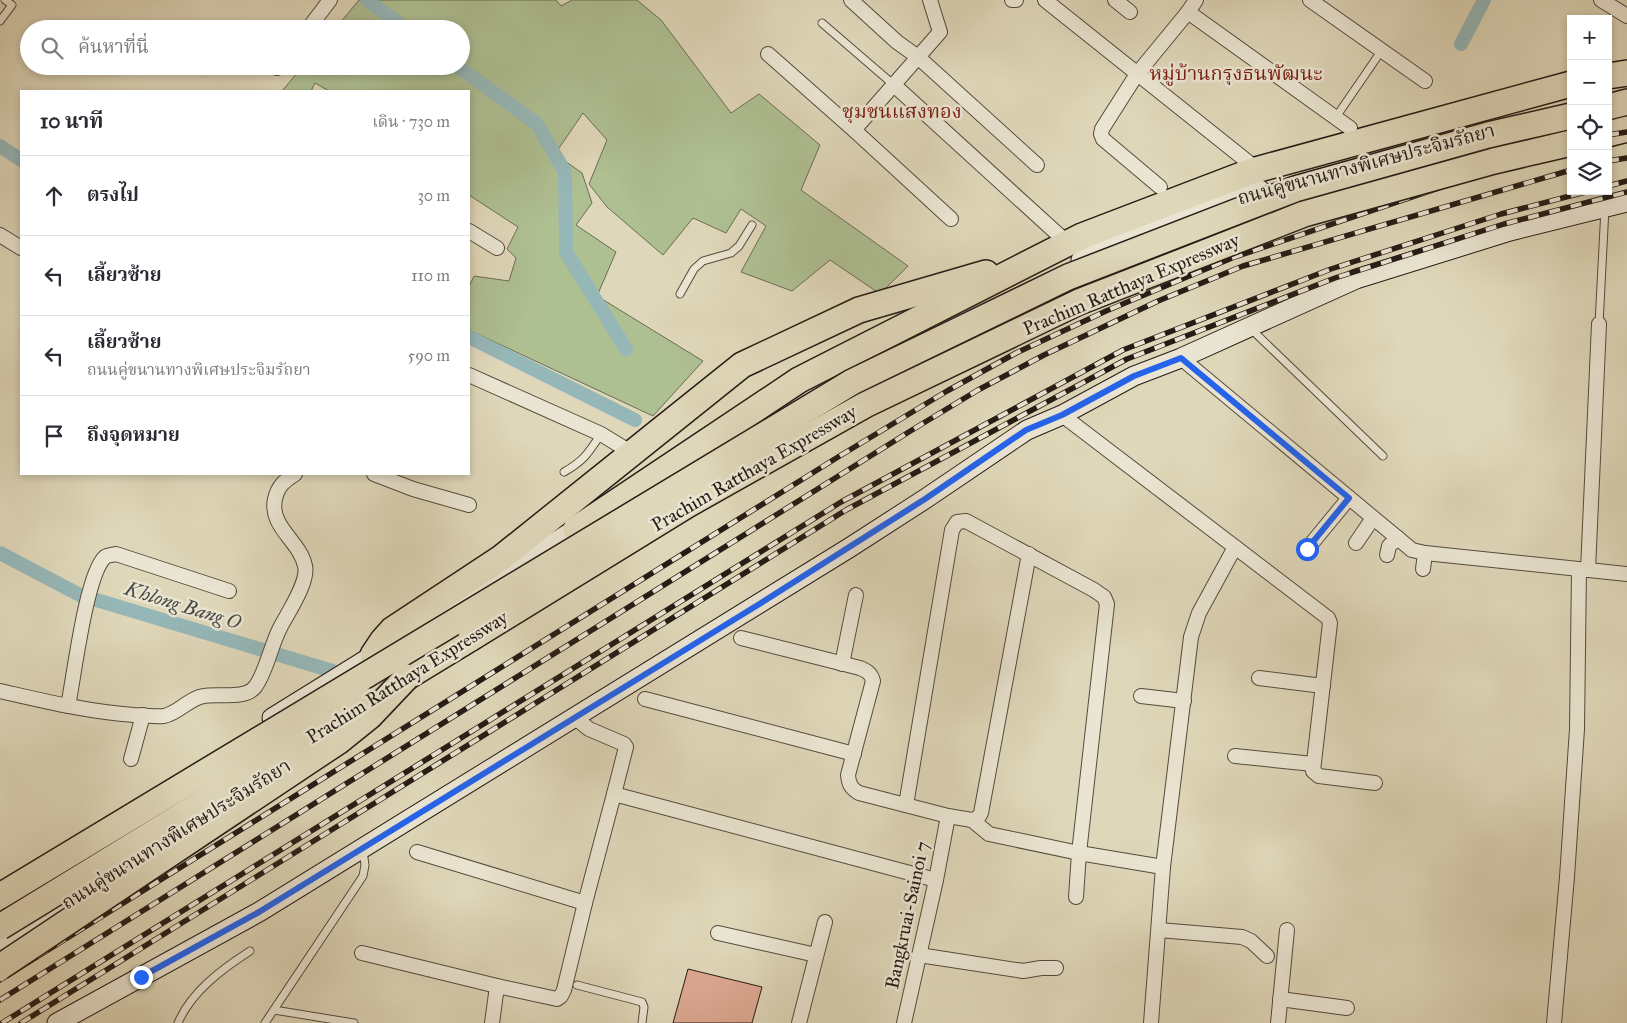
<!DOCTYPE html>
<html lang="th">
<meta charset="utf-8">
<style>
:root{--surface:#fff;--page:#f2f2f3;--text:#2b2b33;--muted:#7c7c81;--line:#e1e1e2}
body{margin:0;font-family:"IM FELL Great Primer","Noto Serif Thai",serif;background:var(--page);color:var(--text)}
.controls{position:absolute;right:15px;top:15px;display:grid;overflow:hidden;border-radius:0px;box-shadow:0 2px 8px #0003}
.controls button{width:45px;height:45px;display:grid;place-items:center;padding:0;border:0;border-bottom:1px solid var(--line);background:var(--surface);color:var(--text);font:25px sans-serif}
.stop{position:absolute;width:15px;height:15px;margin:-11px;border:4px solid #2563eb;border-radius:50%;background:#fff}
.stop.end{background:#2563eb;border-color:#fff;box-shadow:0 1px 5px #0008}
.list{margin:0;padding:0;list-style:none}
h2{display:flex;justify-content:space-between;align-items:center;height:65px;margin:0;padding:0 20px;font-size:21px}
h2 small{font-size:16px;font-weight:400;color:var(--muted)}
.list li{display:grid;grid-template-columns:32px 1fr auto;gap:15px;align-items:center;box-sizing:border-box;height:80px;padding:0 20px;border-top:1px solid var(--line)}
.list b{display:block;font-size:19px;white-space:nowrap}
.list p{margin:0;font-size:16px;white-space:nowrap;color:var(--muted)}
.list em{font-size:16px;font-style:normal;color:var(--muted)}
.icon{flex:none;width:28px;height:28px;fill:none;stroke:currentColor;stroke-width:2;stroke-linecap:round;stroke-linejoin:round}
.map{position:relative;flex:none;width:1627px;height:1023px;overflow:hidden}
.search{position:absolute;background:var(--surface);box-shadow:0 2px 8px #0003;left:20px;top:20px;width:450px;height:55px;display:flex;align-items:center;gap:12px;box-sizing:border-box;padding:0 18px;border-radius:28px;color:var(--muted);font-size:19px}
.panel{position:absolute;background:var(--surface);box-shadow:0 2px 8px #0003;left:20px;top:90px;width:450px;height:385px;border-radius:0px}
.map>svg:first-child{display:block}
</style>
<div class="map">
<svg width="1627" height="1023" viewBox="0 0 1627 1023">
<rect width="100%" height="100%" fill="#dfd7b9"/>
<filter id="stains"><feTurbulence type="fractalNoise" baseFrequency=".004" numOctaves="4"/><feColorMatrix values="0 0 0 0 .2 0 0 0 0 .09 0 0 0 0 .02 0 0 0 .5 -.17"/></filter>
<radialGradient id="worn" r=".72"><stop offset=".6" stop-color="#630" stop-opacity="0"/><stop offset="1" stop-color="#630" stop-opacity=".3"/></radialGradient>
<!-- green -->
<polygon fill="#aebf92" stroke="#6a6d54" points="359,0 556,0 561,6 572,0 637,0 661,20 731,113 759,94 820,145 801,190 908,266 880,294 830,260 792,291 741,272 766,226 741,209 726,233 693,218 663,255 607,207 589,184 607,140 583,113 555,154 582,173 592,203 576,225 616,252 597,296 703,361 653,416 469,330 469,287 474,276 509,281 516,258 507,249 518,227 469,195 469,91 329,91 315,83 311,91 282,91 303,66 461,66 461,29 335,29"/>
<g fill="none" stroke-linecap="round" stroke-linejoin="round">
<!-- canal -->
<g stroke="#96b7b8" stroke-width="14">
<polyline points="367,0 406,29"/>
<polyline points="1461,44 1484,0"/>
<polyline points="457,66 537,124 565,172 566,252 626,349"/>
<polyline points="0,146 21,160"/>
<polyline points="469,337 635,420"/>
<polyline points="0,553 80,595 349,676"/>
</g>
</g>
<!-- building -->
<polygon fill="#dda892" stroke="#271b15" points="688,969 762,987 752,1023 673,1023"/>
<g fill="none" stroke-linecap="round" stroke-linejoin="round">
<defs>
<g id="service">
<polyline points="0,21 12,5 5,0"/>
<polyline points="822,23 894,85"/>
<polyline points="1336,117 1382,50"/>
<polyline points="680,294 694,269 703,261 731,253 739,246 752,225"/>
<polyline points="1599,324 1605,208"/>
<polyline points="1250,328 1383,456"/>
<path d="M564,472C585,460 588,453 601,434"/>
<polyline points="577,985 642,1002 644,1007 642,1023"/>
<polyline points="274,1010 354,1023"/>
<path d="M178,1023C191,992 222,969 250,951"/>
<polyline points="265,1023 363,876 365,865 363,851"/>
</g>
<g id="minor">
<polyline points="851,0 897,42 918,57 1037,165"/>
<polyline points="1012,0 1016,0"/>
<polyline points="1045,0 1248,162"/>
<polyline points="1115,0 1130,12"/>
<polyline points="1310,0 1425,81"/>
<polyline points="1601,0 1627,16"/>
<polyline points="1188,12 1350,128"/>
<polyline points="308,29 330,0"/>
<polyline points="768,54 854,130 951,219"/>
<polyline points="277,68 279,66"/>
<polyline points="894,85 1062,238"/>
<polyline points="854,130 940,32 930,0"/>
<polyline points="1160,187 1103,139 1101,134 1102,129 1137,74 1188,12 1196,0"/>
<polyline points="469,231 497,248"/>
<polyline points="0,235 21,248"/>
<polyline points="1181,358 1412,550 1425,553 1627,574"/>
<polyline points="469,375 601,434 632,453"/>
<polyline points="1062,415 1328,618 1330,623 1313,771 1319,776 1375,783"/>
<polyline points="374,474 413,489 469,505"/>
<polyline points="1356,543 1373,518"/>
<polyline points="1307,549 1349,498"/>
<polyline points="1387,555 1389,546 1398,538"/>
<polyline points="1423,569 1425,553"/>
<polyline points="1588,570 1599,324"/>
<path d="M741,638L860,668C867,671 871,673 873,681L848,775C849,785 851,788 859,793L948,816L972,820L978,818L981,813L1029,554"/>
<polyline points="842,664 856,595"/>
<polyline points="1259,678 1323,686"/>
<path d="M0,691C44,701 88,712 134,715C144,715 154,717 164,716C179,713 189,698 204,696C218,693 245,700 255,687C266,673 271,645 280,628C287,614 309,582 305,566C300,541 269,527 275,499C278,486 284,481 295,474"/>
<polyline points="1141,696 1184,701"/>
<polyline points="645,699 854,754"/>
<path d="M68,706C74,677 86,574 105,557C108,555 112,555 116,554L229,591"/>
<polyline points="574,717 589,729 624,744 626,747 614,794"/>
<polyline points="1235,756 1313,764"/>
<polyline points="131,759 143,715"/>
<polyline points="906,805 952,530 957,522 966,521 1094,590 1104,597 1107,604 1079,853 989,834 972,820"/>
<polyline points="417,852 585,903"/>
<polyline points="1076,897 1079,853 1163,867"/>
<polyline points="1159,930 1242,937 1251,941 1267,956"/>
<polyline points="718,933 816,955"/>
<polyline points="362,953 497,986 557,999 561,996 564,990 585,903 614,794 936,880"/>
<polyline points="919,955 1023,971 1041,968 1056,968"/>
<polyline points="1280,999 1347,1008"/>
<polyline points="492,1023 497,986"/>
<polyline points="799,1023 825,922"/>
<polyline points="904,1023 936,880 948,816"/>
<polyline points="1151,1023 1163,867 1191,637 1199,613 1235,547"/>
<polyline points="1278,1023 1287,930"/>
<polyline points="1554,1023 1567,877 1577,729 1579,569"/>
</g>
<g id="secondary">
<polyline points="1081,260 1124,241 1260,190"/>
<polyline points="413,631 576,529 588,533"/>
<polyline points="272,718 385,648"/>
<polyline points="0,945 175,834"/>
<polyline points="57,1023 259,912 849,548 925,499 1027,430 1062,415 1134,376 1181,358 1356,279 1510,231 1627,202"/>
</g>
<g id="motorway">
<polyline points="1608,76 1627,73"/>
<polyline points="1608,107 1627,102"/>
<polyline points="1608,134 1627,129"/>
<polyline points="576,529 799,380 1082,236 1252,171 1571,84"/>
<polyline points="373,655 383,640 392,630 501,558 742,365 859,310 986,273"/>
<polyline points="407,677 471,638"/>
</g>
</defs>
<!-- service casing -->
<use href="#service" stroke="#554a3e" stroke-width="9"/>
<!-- minor casing -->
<use href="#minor" stroke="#554a3e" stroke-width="16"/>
<!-- secondary casing -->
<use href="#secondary" stroke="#271b15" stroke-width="21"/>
<!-- motorway casing -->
<use href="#motorway" stroke="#271b15" stroke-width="28"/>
<!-- service -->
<use href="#service" stroke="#eae5d2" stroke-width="7"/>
<!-- minor -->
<use href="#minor" stroke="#eae5d2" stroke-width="14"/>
<!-- secondary -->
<use href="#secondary" stroke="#eae5d2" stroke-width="19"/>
<!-- motorway -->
<use href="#motorway" stroke="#dfd7b9" stroke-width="25"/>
<defs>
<g id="rail">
<polyline points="1608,135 1627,132"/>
<polyline points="1608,161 1627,158"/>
<polyline points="1608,186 1627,181"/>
<polyline points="0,980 838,457 947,391 1016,353 1106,311 1232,258 1571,143"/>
<polyline points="0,1000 912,430 978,390 1044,355 1158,301 1243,266 1571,170"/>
<polyline points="2,1023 841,502 1123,350 1331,269 1501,214 1589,191"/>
<polyline points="21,1023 846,510 1127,359 1335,278 1504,224 1627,192"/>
</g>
</defs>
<!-- rail casing -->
<use href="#rail" stroke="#271b15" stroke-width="5.5"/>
<!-- rail -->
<use href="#rail" stroke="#eae5d2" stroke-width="4" stroke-dasharray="11" stroke-linecap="butt"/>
<defs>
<g id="motorway-bridge">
<polyline points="471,638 687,505 865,405 1079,302 1304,214 1494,161 1571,143"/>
<polyline points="0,896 852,382 1068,277 1295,189 1488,135 1571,116"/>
<polyline points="0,927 368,701"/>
<polyline points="0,967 339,741 370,716 407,677"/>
</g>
</defs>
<!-- motorway-bridge casing -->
<use href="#motorway-bridge" stroke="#271b15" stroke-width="28" stroke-linecap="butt"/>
<!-- motorway-bridge -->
<use href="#motorway-bridge" stroke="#dfd7b9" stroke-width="25"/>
</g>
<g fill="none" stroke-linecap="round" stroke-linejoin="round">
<!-- route -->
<polyline stroke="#2563eb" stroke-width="6" points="141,977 259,912 761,603 925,499 1026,430 1062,415 1134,376 1181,358 1349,498 1307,549"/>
</g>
<g text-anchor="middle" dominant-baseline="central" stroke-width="5" stroke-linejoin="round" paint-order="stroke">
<!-- street labels -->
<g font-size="19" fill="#271b15" stroke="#eae5d2">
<text transform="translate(1366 164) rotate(-15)">ถนนคู่ขนานทางพิเศษประจิมรัถยา</text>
<text transform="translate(1131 284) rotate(-23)">Prachim Ratthaya Expressway</text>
<text transform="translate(754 468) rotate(-30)">Prachim Ratthaya Expressway</text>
<text transform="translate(407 677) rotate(-32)">Prachim Ratthaya Expressway</text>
<text transform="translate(176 834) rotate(-32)">ถนนคู่ขนานทางพิเศษประจิมรัถยา</text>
<text transform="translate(907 915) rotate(-78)">Bangkruai-Sainoi 7</text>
</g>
<!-- neighbourhood labels -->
<g font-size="20" fill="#7a1f14" stroke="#eae5d2">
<text x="1236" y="73">หมู่บ้านกรุงธนพัฒนะ</text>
<text x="902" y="111">ชุมชนแสงทอง</text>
</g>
<!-- water labels -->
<g font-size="20" font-style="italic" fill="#484a46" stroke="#eae5d2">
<text transform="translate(183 605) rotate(17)">Khlong Bang O</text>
</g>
</g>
<rect width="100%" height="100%" filter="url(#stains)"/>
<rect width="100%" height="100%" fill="url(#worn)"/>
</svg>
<div class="controls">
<button>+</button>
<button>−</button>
<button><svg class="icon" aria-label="locate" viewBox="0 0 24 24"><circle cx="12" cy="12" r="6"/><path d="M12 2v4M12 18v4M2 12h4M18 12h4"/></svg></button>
<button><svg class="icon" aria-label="layers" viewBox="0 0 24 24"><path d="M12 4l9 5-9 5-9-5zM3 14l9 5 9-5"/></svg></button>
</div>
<div class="stop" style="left:1307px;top:549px"></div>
<div class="stop end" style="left:141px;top:977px"></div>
<div class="search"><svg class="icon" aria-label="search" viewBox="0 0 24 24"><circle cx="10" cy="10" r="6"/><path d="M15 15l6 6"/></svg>ค้นหาที่นี่</div>
<section class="panel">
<h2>10 นาที<small>เดิน · 730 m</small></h2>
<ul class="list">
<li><svg class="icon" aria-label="ahead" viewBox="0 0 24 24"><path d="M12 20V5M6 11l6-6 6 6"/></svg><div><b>ตรงไป</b></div><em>30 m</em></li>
<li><svg class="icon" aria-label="left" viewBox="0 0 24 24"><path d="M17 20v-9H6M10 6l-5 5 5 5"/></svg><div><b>เลี้ยวซ้าย</b></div><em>110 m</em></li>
<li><svg class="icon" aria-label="left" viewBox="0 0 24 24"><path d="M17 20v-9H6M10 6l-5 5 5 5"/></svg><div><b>เลี้ยวซ้าย</b><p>ถนนคู่ขนานทางพิเศษประจิมรัถยา</p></div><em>590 m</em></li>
<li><svg class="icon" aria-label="arrive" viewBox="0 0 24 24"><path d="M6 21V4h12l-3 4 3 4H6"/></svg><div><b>ถึงจุดหมาย</b></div></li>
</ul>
</section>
</div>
